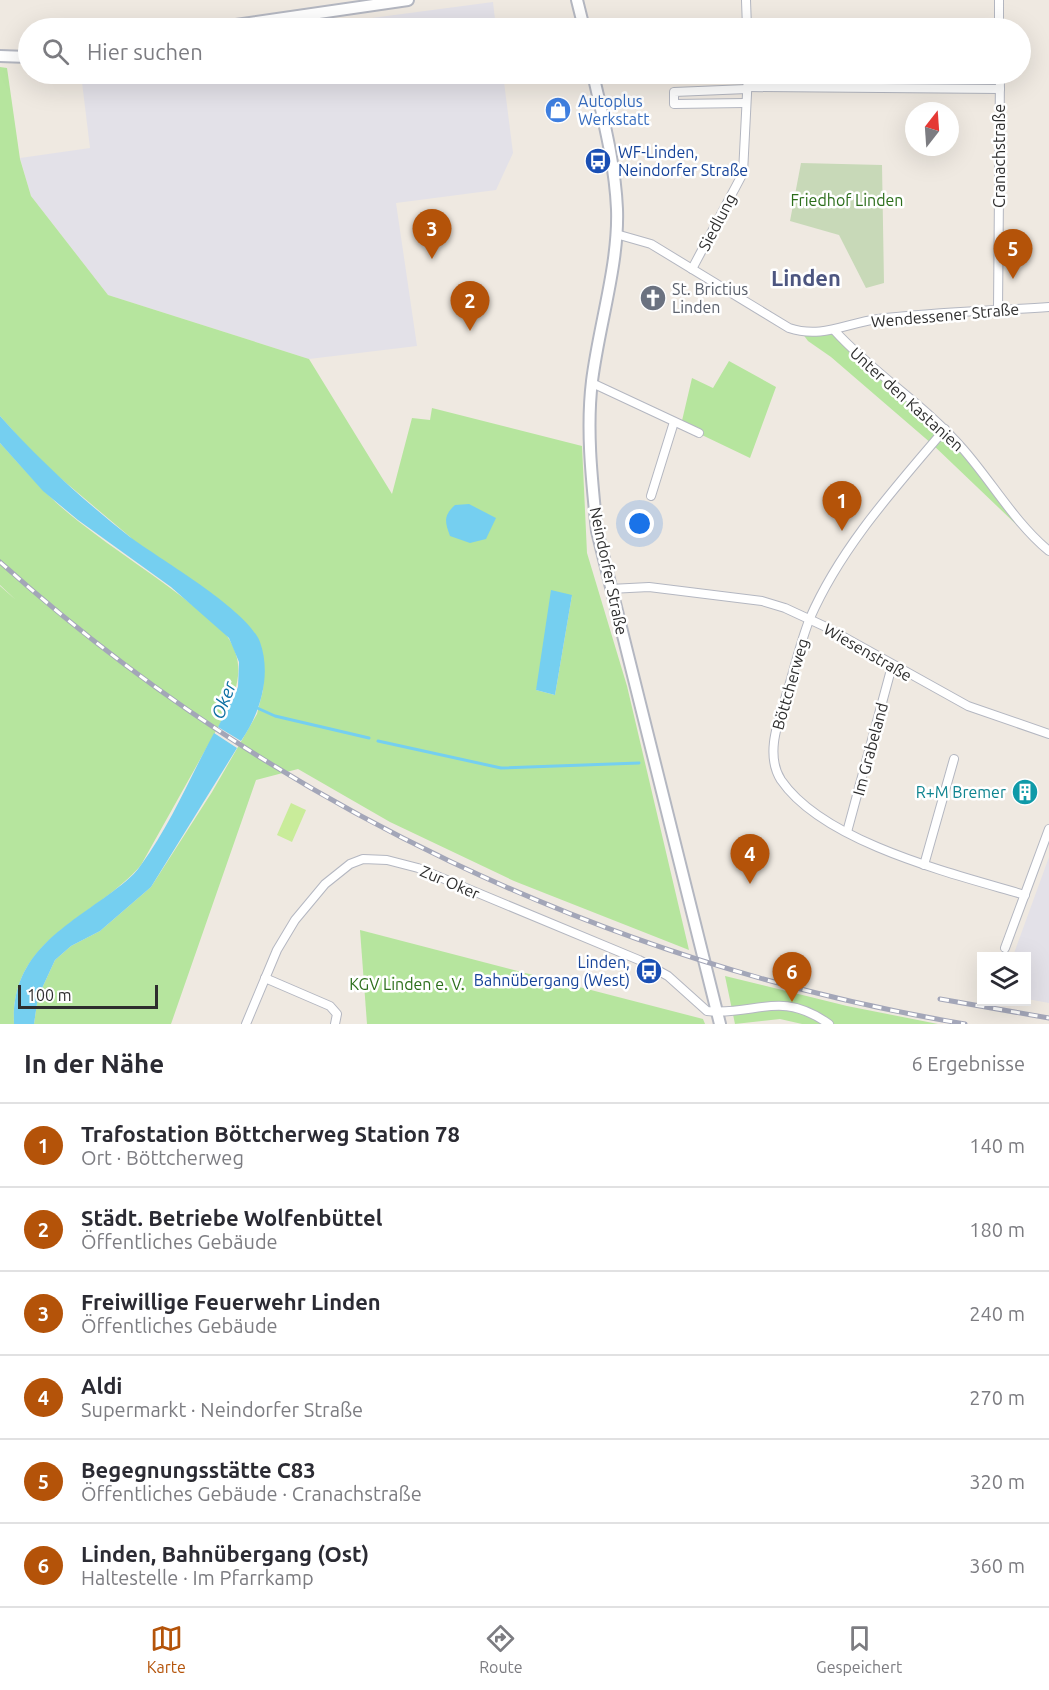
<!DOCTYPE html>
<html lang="de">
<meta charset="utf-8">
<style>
:root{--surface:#fff;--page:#f7f7f7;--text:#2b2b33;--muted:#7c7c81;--line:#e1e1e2;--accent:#b45309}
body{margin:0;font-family:Ubuntu,sans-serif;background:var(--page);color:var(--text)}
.controls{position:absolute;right:18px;bottom:18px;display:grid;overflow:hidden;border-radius:0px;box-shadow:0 6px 24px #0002}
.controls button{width:54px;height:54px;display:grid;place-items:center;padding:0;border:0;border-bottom:2px solid var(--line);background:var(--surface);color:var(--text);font:30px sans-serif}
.compass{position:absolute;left:905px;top:102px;width:54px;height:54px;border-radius:50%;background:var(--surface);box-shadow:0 6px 24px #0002;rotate:17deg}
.scale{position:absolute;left:18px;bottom:15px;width:140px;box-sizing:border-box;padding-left:6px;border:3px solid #2e2e2e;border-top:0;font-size:16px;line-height:21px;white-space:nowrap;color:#2e2e2e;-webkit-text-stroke:4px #fff;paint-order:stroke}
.you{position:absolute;left:640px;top:524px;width:21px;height:21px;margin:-15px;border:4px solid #fff;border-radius:50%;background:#1a73e8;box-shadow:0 0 0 9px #1a73e833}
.badge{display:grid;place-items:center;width:39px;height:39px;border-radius:50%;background:var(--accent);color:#fff;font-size:20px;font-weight:700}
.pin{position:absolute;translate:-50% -50px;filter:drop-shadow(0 2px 3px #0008)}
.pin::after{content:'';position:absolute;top:32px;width:21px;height:18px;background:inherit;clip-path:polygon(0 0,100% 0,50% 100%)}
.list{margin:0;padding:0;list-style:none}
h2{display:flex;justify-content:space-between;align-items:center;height:78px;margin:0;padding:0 24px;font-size:26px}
h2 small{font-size:20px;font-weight:400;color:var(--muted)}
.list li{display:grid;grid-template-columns:39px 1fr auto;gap:18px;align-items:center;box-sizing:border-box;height:84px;padding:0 24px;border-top:2px solid var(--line)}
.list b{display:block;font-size:22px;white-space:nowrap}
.list p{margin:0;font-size:20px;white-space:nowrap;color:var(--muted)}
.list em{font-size:20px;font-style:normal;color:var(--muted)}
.icon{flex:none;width:33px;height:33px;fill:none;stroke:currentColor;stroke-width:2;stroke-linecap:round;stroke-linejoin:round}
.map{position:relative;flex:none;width:1049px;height:1024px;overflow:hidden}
.search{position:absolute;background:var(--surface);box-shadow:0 6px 24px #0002;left:18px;right:18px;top:18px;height:66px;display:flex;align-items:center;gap:15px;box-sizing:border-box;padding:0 21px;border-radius:33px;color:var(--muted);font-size:22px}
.sheet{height:582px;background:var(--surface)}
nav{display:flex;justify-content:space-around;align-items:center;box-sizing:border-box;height:84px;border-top:2px solid var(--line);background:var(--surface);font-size:16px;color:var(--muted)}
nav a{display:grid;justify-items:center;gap:3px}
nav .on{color:var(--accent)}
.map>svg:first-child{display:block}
</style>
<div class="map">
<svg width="1049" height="1024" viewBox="0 0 1049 1024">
<rect width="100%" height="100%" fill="#efe9e1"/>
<!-- industrial -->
<g fill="#e3e1e8">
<polygon points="493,2 496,28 296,28"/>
<polygon points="81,74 503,74 513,153 496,190 396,203 417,346 309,359 108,295 31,196 20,158 90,148"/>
<polygon points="1049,857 1049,1003 1027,999 1026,957 1013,956"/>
</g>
<!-- green -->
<g fill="#b6e59e" fill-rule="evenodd">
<path d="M0,67L7,68L20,159L31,196L108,295L309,359L392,494L412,418L430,420L432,408L582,446L587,553L627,686L689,950L514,881L390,822L298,769L256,780L171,1024H34L38,997L55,960L71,946L100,931L151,887L212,792L257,714L263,690L264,665L129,536L39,460L0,416ZM572,595L555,695L536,690Z"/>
<polygon points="835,331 945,429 1034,537 1021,529 932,444 831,357 808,341 802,333"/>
<polygon points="729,361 776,387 750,458 681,425 692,378 713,388"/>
<path d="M0,443C25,470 48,498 78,521C116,551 158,577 196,608C207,617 222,627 229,639C245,665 238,687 226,713L141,865C94,920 10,936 14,1024H0V586L16,600L0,585Z"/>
<polygon points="360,930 703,1019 705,1024 367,1024"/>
<polygon points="725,976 847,1006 938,1024 802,1024 780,1019 735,1024"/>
</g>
<!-- cemetery -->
<polygon fill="#c8d9b8" points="801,163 882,165 884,283 866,288 839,235 790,221"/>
<!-- pitch -->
<polygon fill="#c9ec9a" points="291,803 306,810 292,842 277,835"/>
<!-- water -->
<g fill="#75cff0">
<path d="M0,416C39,460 83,500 130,537C161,560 247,609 260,642C272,675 260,714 241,741L218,727L238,687L239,662L229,638L171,587L78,520L43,491L0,443Z"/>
<path d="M469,504L496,518L486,539L470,543L450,536C445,522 443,516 455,505Z"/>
<polygon points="551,590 572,595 555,695 536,690"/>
<path d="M214,733L237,748L151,887L100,931L71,946L55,960L38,997L34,1024H14C11,956 60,930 108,895C120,886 132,878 141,865C171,824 190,777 214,733Z"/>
</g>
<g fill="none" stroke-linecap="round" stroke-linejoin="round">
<!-- stream -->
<g stroke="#75cff0" stroke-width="3">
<polyline points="255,707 275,716 369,738"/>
<polyline points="378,741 501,768 639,763"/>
</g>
<defs>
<g id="minor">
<polyline points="746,0 747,28"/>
<polyline points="999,0 999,28"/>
<polyline points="748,87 1000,89"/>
<polyline points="745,103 674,104 674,92 747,89"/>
<path d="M616,234L651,244L789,328C822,339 846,323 878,319C935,312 992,311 1049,307"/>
<polyline points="692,269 743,173 748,74"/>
<polyline points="998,310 1000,74"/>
<path d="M835,331C874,374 925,405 963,449C992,482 1015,523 1049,551"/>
<polyline points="592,383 699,433"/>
<path d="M945,429C895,488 841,547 810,618C800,643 794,671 786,696C778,722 765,755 781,780C824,843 954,874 1025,895"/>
<polyline points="651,496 674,422"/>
<polyline points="610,589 649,587 762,601 785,608 826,627 968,706 1049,734"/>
<polyline points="847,832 892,666"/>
<polyline points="924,865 954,759"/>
<polyline points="1005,948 1049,829"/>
<polyline points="265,978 330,1006 337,1014 335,1024"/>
<path d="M246,1024L277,950L295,920L325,884L350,864L363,859L387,860L418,868L639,960L668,976L707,1011C756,1016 779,989 829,1024"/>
</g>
<g id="tertiary">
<polyline points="577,0 584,28"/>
<path d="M593,74C603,118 615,163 617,209C619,264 599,325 592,381C586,430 592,482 597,531L720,1024"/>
</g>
<g id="secondary">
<polyline points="215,28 408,0"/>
<polyline points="0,56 28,57"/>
</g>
</defs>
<!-- minor casing -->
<use href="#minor" stroke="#b4b7c1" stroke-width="10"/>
<!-- tertiary casing -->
<use href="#tertiary" stroke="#b4b7c1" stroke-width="14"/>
<!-- secondary casing -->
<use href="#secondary" stroke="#b4b7c1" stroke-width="14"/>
<!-- minor -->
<use href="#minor" stroke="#fff" stroke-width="8"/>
<!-- tertiary -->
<use href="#tertiary" stroke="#fff" stroke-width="10"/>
<!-- secondary -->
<use href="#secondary" stroke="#fff" stroke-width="10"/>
<defs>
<g id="rail">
<path d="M0,562C270,804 608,964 965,1024"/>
<polyline points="940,999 1049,1018"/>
</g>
</defs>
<!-- rail casing -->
<use href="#rail" stroke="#a3a6b8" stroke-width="5"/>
<!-- rail -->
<use href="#rail" stroke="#fff" stroke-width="3" stroke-dasharray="9" stroke-linecap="butt"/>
</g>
<!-- icons -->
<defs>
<symbol id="shop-disc" viewBox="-11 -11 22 22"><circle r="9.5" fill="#3f7fe0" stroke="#fff"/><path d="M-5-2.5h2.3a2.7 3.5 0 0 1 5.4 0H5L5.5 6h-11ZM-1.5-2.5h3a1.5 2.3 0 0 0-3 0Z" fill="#fff"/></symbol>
<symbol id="bus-disc" viewBox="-11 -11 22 22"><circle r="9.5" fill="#1a4fb4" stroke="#fff"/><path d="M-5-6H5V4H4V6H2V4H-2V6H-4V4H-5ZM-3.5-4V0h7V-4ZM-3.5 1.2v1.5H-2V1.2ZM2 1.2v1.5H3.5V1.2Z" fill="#fff"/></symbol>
<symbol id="church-disc" viewBox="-11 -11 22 22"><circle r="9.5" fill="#6b7280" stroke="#fff"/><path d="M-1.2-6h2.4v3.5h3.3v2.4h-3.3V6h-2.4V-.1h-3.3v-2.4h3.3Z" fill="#fff"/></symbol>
<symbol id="building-disc" viewBox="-11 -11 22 22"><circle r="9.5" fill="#0f9aa8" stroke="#fff"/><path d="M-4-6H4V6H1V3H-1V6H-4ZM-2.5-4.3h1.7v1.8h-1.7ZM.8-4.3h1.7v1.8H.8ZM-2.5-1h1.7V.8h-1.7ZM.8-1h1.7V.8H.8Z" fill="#fff"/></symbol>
</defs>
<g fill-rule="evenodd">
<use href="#shop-disc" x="543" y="95" width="30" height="30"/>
<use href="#bus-disc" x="583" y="146" width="30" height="30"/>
<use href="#church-disc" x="638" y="283" width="30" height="30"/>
<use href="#building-disc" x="1010" y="777" width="30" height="30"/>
<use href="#bus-disc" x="634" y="956" width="30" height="30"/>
</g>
<g text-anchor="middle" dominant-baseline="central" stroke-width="5" stroke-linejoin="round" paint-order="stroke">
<!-- shop labels -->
<g font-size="16" fill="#366cbe" stroke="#fff" text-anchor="start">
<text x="578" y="101">Autoplus<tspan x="578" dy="18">Werkstatt</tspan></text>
</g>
<!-- transit labels -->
<g font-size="16" fill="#164399" stroke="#fff" text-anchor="start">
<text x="618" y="152">WF-Linden,<tspan x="618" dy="18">Neindorfer Straße</tspan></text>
<text x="630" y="962" text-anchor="end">Linden,<tspan x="630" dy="18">Bahnübergang (West)</tspan></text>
</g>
<!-- street labels -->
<g font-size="16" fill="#2e2e2e" stroke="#fff">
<text transform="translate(999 156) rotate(-90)">Cranachstraße</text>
<text transform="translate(717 222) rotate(-62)">Siedlung</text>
<text transform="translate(945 315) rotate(-5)">Wendessener Straße</text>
<text transform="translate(907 399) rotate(42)">Unter den Kastanien</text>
<text transform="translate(609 571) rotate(78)">Neindorfer Straße</text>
<text transform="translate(868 652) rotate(30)">Wiesenstraße</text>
<text transform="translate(790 684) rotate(-74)">Böttcherweg</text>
<text transform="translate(870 749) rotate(-75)">Im Grabeland</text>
<text transform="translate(450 882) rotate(23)">Zur Oker</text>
</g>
<!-- park labels -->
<g font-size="16" fill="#2c6e1b" stroke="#fff">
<text x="847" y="200">Friedhof Linden</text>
<text x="407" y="984">KGV Linden e. V.</text>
</g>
<!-- worship labels -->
<g font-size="16" fill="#5b616d" stroke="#fff" text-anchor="start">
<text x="672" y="289">St. Brictius<tspan x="672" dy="18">Linden</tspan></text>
</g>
<!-- culture labels -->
<g font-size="16" fill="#0d838f" stroke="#fff" text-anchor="end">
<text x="1006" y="792">R+M Bremer</text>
</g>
<!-- water labels -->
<g font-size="18" font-style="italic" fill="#0d6fa3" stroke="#fff">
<text transform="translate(223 700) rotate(-69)">Oker</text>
</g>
<!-- district labels -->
<g font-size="22" font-weight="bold" fill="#4d5680" stroke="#fff">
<text x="806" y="277">Linden</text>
</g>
</g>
</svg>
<div class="controls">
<button><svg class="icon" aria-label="layers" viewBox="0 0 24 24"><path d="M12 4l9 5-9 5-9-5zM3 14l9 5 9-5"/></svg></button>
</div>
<svg class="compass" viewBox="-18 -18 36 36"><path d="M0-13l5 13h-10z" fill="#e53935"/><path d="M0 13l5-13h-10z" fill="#7c7c81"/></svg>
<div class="scale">100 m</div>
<div class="you"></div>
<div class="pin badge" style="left:842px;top:531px">1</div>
<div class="pin badge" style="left:470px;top:331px">2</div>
<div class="pin badge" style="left:432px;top:259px">3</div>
<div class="pin badge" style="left:750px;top:884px">4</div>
<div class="pin badge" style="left:1013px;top:279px">5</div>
<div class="pin badge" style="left:792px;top:1002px">6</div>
<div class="search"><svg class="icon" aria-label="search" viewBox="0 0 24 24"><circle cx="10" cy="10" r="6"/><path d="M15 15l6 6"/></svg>Hier suchen</div>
</div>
<section class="sheet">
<h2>In der Nähe<small>6 Ergebnisse</small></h2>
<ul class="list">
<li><span class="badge">1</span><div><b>Trafostation Böttcherweg Station 78</b><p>Ort · Böttcherweg</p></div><em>140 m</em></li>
<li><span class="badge">2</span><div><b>Städt. Betriebe Wolfenbüttel</b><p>Öffentliches Gebäude</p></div><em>180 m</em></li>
<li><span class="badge">3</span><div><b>Freiwillige Feuerwehr Linden</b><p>Öffentliches Gebäude</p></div><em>240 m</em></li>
<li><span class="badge">4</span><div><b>Aldi</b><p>Supermarkt · Neindorfer Straße</p></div><em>270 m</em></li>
<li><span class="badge">5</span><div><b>Begegnungsstätte C83</b><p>Öffentliches Gebäude · Cranachstraße</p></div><em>320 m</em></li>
<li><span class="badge">6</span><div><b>Linden, Bahnübergang (Ost)</b><p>Haltestelle · Im Pfarrkamp</p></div><em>360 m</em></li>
</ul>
</section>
<nav>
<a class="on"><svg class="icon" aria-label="map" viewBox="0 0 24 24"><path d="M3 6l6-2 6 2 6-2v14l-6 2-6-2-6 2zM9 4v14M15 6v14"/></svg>Karte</a>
<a><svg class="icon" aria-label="directions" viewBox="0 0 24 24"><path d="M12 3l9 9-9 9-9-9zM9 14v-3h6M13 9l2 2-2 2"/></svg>Route</a>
<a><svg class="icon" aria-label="saved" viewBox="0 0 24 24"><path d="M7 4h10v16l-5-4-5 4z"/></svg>Gespeichert</a>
</nav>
